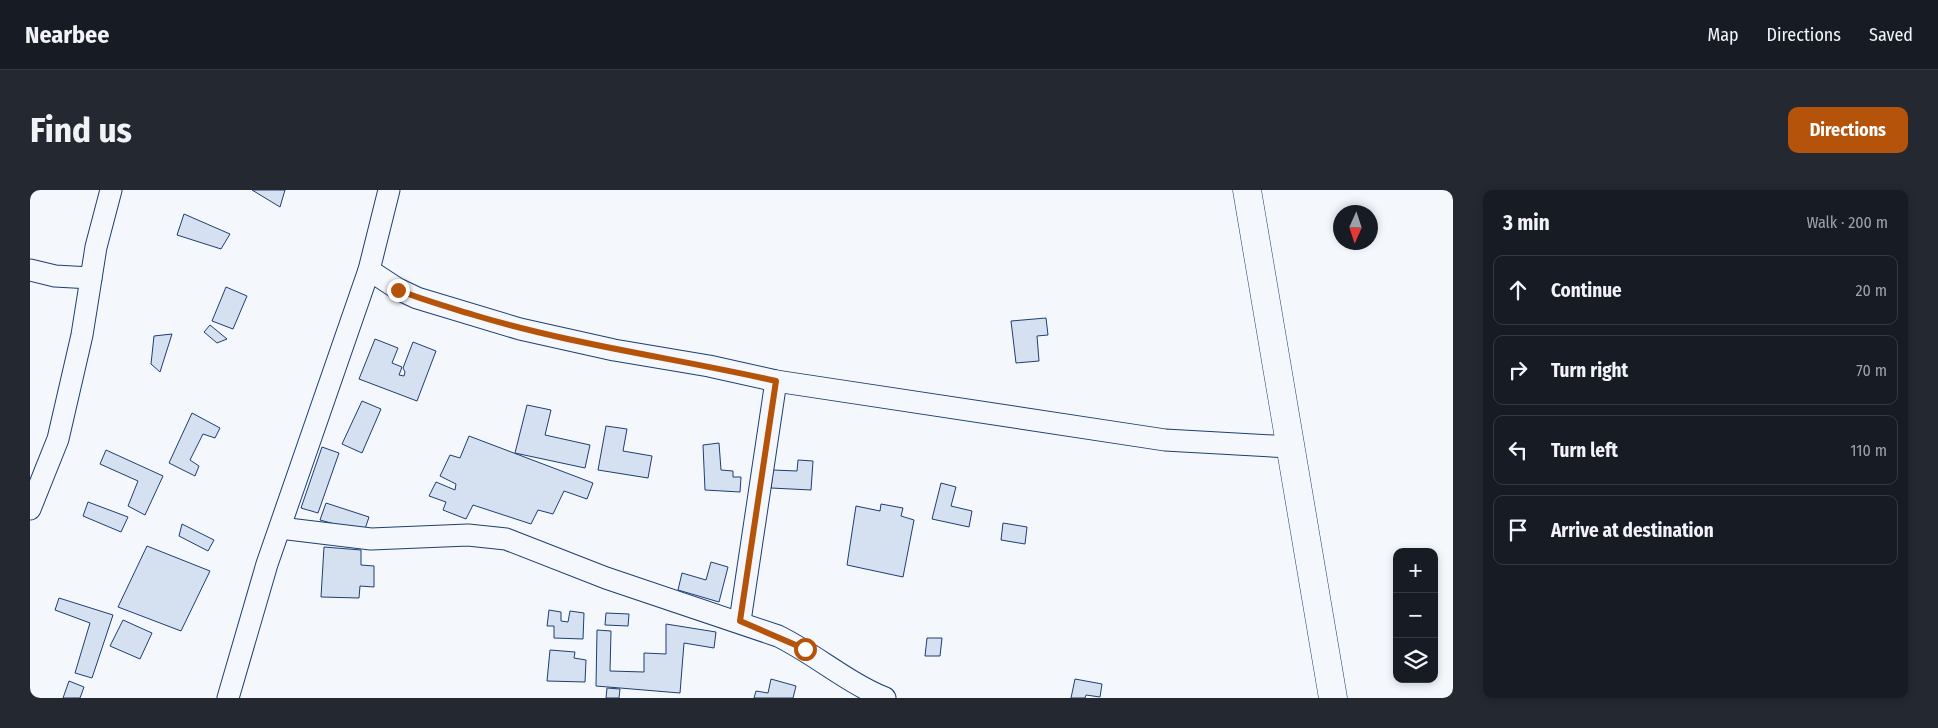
<!DOCTYPE html>
<meta charset="utf-8">
<style>
:root{--surface:#171b24;--page:#242831;--text:#f1f3f6;--muted:#9ea1a6;--line:#363941;--accent:#b45309}
body{margin:0;font-family:"Fira Sans Condensed",sans-serif;background:var(--page);color:var(--text)}
.controls{position:absolute;right:15px;bottom:15px;display:grid;overflow:hidden;border-radius:10px;box-shadow:0 2px 8px #0003}
.controls button{width:45px;height:45px;display:grid;place-items:center;padding:0;border:0;border-bottom:1px solid var(--line);background:var(--surface);color:var(--text);font:25px sans-serif}
.compass{position:absolute;left:1303px;top:15px;width:45px;height:45px;border-radius:50%;background:var(--surface);box-shadow:0 2px 8px #0003;rotate:183deg}
.stop{position:absolute;width:15px;height:15px;margin:-11px;border:4px solid #b45309;border-radius:50%;background:#fff}
.stop.end{background:#b45309;border-color:#fff;box-shadow:0 1px 5px #0008}
.list{margin:0;padding:0;list-style:none}
h2{display:flex;justify-content:space-between;align-items:center;height:65px;margin:0;padding:0 20px;font-size:21px}
h2 small{font-size:16px;font-weight:400;color:var(--muted)}
.list li{display:grid;grid-template-columns:32px 1fr auto;gap:15px;align-items:center;box-sizing:border-box;height:70px;margin:0 10px 10px;padding:0 10px;border:1px solid var(--line);border-radius:10px}
.list b{display:block;font-size:19px;white-space:nowrap}
.list em{font-size:16px;font-style:normal;color:var(--muted)}
.icon{flex:none;width:28px;height:28px;fill:none;stroke:currentColor;stroke-width:2;stroke-linecap:round;stroke-linejoin:round}
.map{position:relative;flex:none;width:1423px;height:508px;overflow:hidden;border-radius:10px}
header{display:flex;align-items:center;gap:30px;box-sizing:border-box;height:70px;padding:0 25px;background:var(--surface);border-bottom:1px solid var(--line)}
header strong{font-size:24px}
nav{display:flex;gap:28px;margin-inline-start:auto;font-size:18px}
.intro{display:flex;align-items:center;justify-content:space-between;box-sizing:border-box;height:120px;padding:0 30px}
h1{margin:0;font-size:35px}
.button{padding:12px 22px;border-radius:10px;background:var(--accent);color:#fff;font-size:18px;font-weight:700}
main{display:flex;gap:30px;padding:0 30px}
aside{flex:1;background:var(--surface);border-radius:10px;box-shadow:0 2px 8px #0003}
.map>svg:first-child{display:block}
</style>
<header>
<strong>Nearbee</strong>
<nav><a>Map</a><a>Directions</a><a>Saved</a></nav>
</header>
<div class="intro"><h1>Find us</h1><a class="button">Directions</a></div>
<main>
<div class="map">
<svg width="1423" height="508" viewBox="0 0 1423 508">
<rect width="100%" height="100%" fill="#f4f7fb"/>
<!-- building -->
<g fill="#d5e0f0" stroke="#1d3f73">
<polygon points="222,0 255,0 250,17"/>
<polygon points="154,24 200,44 191,59 147,45"/>
<polygon points="196,97 217,106 203,139 182,131"/>
<polygon points="1016,128 1018,145 1007,146 1009,171 986,173 981,131"/>
<polygon points="180,135 197,149 187,153 174,142"/>
<polygon points="142,144 130,182 121,174 124,146"/>
<polygon points="345,149 368,158 362,173 372,177 369,185 374,186 375,182 373,178 383,152 406,161 387,211 329,189"/>
<polygon points="332,211 351,219 332,263 312,254"/>
<polygon points="497,215 521,220 515,245 560,255 555,278 485,263"/>
<polygon points="162,223 190,238 185,248 173,244 160,270 169,276 165,286 139,273"/>
<polygon points="576,236 597,239 593,261 622,266 618,288 568,280"/>
<polygon points="439,246 563,293 557,309 534,301 523,324 508,320 501,334 443,315 436,329 413,320 416,312 399,306 406,292 425,300 426,294 410,286 420,265 430,268"/>
<polygon points="689,253 691,280 703,281 703,287 711,287 710,302 675,300 673,255"/>
<polygon points="292,257 309,263 288,323 271,318"/>
<polygon points="76,260 133,286 115,325 98,316 108,291 70,274"/>
<polygon points="768,270 783,271 781,300 741,298 743,280 767,281"/>
<polygon points="911,293 926,297 921,316 942,321 939,337 902,329"/>
<polygon points="58,312 98,327 91,342 53,326"/>
<polygon points="296,313 339,327 334,342 290,330"/>
<polygon points="851,314 873,318 871,326 884,330 873,387 817,375 826,316 850,321"/>
<polygon points="973,333 997,337 995,354 971,350"/>
<polygon points="152,334 184,350 178,361 149,346"/>
<polygon points="117,356 180,381 151,441 88,417"/>
<polygon points="294,357 331,360 331,375 344,376 344,397 330,396 329,408 291,407"/>
<polygon points="681,372 698,377 689,412 648,400 652,383 676,390"/>
<polygon points="29,408 83,425 62,488 45,483 60,433 25,420"/>
<polygon points="519,420 531,422 531,431 538,432 540,421 554,423 553,449 524,448 524,436 517,436"/>
<polygon points="576,423 599,424 598,436 575,435"/>
<polygon points="93,430 122,443 110,469 80,456"/>
<polygon points="636,434 686,442 684,458 654,453 650,503 566,496 567,440 581,441 580,481 614,482 614,463 636,464"/>
<polygon points="897,448 912,448 910,466 895,466"/>
<polygon points="520,460 545,462 544,468 556,470 555,492 517,491"/>
<polygon points="741,489 766,496 763,508 724,508 726,501 738,503"/>
<polygon points="1045,489 1072,494 1070,507 1056,505 1055,508 1041,508"/>
<polygon points="39,491 54,497 50,508 33,508"/>
<polygon points="577,498 590,499 589,508 576,508"/>
</g>
<g fill="none" stroke-linecap="round" stroke-linejoin="round">
<defs>
<g id="street">
<polyline points="0,80 25,86 61,88"/>
<polyline points="339,80 368,99 387,108 490,139 584,160 679,176 746,191 1135,250 1260,257"/>
<polyline points="0,319 28,249 52,145 66,57 81,0"/>
<path d="M250,338L341,349L438,345L476,349L576,388L748,446C785,464 816,492 855,508"/>
<polyline points="710,431 746,191"/>
<polyline points="198,508 237,374 339,80 359,0"/>
</g>
<polyline id="secondary" points="1217,0 1303,508"/>
</defs>
<!-- street casing -->
<use href="#street" stroke="#1d3f73" stroke-width="23"/>
<!-- secondary casing -->
<use href="#secondary" stroke="#1d3f73" stroke-width="29"/>
<!-- street -->
<use href="#street" stroke="#f4f7fb" stroke-width="21"/>
<!-- secondary -->
<use href="#secondary" stroke="#f4f7fb" stroke-width="28"/>
</g>
<g fill="none" stroke-linecap="round" stroke-linejoin="round">
<!-- route -->
<path stroke="#b45309" stroke-width="6" d="M368,100C393,110 418,117 444,125C543,155 645,168 746,191L710,431L775,459"/>
</g>
</svg>
<div class="controls">
<button>+</button>
<button>−</button>
<button><svg class="icon" aria-label="layers" viewBox="0 0 24 24"><path d="M12 4l9 5-9 5-9-5zM3 14l9 5 9-5"/></svg></button>
</div>
<svg class="compass" viewBox="-18 -18 36 36"><path d="M0-13l5 13h-10z" fill="#e53935"/><path d="M0 13l5-13h-10z" fill="#9ea1a6"/></svg>
<div class="stop" style="left:775px;top:459px"></div>
<div class="stop end" style="left:368px;top:100px"></div>
</div>
<aside>
<h2>3 min<small>Walk · 200 m</small></h2>
<ul class="list">
<li><svg class="icon" aria-label="ahead" viewBox="0 0 24 24"><path d="M12 20V5M6 11l6-6 6 6"/></svg><div><b>Continue</b></div><em>20 m</em></li>
<li><svg class="icon" aria-label="right" viewBox="0 0 24 24"><path d="M7 20v-9h11M14 6l5 5-5 5"/></svg><div><b>Turn right</b></div><em>70 m</em></li>
<li><svg class="icon" aria-label="left" viewBox="0 0 24 24"><path d="M17 20v-9H6M10 6l-5 5 5 5"/></svg><div><b>Turn left</b></div><em>110 m</em></li>
<li><svg class="icon" aria-label="arrive" viewBox="0 0 24 24"><path d="M6 21V4h12l-3 4 3 4H6"/></svg><div><b>Arrive at destination</b></div></li>
</ul>
</aside>
</main>
